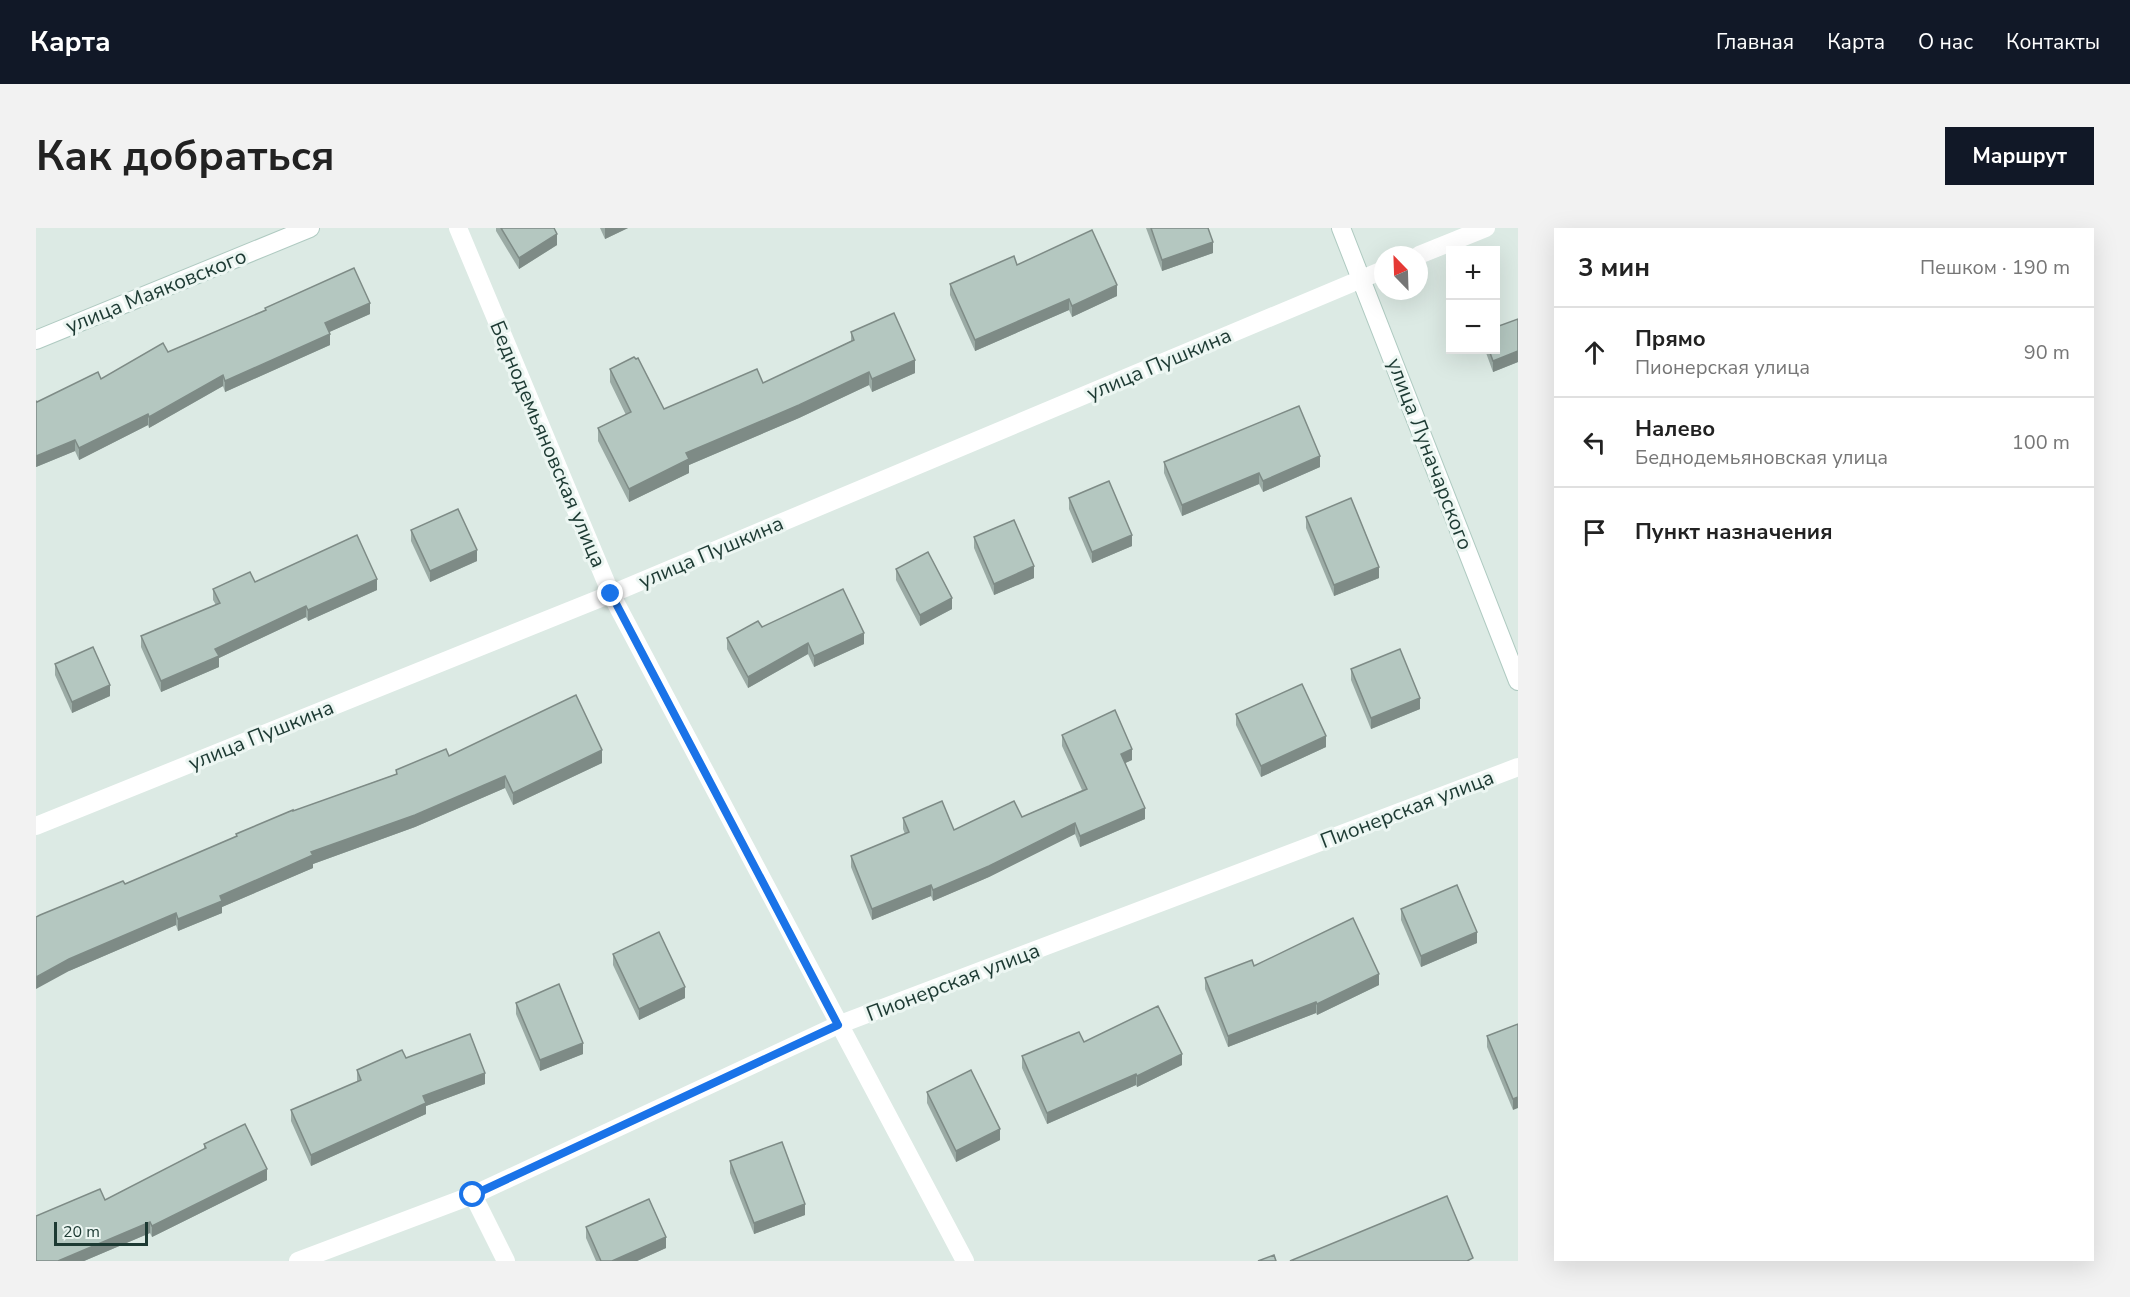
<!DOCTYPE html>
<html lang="ru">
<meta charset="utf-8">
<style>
:root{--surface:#fff;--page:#f2f2f2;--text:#222;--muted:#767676;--line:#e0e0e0;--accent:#111827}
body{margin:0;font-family:"Nunito Sans",sans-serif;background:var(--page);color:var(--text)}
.controls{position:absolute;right:18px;top:18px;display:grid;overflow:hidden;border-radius:0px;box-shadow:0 6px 24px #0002}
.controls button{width:54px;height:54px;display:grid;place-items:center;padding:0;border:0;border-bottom:2px solid var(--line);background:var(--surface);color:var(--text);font:30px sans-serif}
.compass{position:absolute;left:1338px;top:18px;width:54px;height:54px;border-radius:50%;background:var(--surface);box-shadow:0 6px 24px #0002;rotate:337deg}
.scale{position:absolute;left:18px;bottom:15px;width:94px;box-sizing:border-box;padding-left:6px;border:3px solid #1d3a33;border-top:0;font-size:16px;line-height:21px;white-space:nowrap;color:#1d3a33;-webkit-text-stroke:4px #ecf6f2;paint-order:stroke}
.stop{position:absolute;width:18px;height:18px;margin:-14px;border:4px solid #1a73e8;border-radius:50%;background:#fff}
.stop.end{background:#1a73e8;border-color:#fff;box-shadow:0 2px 6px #0008}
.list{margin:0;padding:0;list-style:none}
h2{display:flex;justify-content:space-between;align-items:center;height:78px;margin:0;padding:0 24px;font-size:26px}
h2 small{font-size:20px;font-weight:400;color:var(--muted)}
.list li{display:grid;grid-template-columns:39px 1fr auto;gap:18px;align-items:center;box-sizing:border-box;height:90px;padding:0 24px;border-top:2px solid var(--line)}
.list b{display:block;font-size:22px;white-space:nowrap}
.list p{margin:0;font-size:20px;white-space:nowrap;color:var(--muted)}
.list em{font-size:20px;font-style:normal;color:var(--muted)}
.icon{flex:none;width:33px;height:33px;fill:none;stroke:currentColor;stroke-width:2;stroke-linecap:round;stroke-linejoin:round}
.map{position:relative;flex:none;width:1482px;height:1033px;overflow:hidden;border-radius:0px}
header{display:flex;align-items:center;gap:36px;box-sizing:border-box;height:84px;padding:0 30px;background:var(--accent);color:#fff}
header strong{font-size:28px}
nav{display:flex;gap:33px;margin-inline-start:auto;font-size:21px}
.intro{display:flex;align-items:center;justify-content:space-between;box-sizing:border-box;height:144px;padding:0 36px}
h1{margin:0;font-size:42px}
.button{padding:15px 27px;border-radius:0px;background:var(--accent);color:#fff;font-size:21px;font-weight:700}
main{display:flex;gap:36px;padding:0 36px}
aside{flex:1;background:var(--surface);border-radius:0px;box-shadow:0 6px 24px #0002}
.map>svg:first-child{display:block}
</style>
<header>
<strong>Карта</strong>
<nav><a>Главная</a><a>Карта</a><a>О нас</a><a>Контакты</a></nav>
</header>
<div class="intro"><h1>Как добраться</h1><a class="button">Маршрут</a></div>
<main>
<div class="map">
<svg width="1482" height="1033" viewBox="0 0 1482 1033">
<rect width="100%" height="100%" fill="#dceae4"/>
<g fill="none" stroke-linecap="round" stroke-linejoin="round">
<defs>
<g id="secondary">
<polyline points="1305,0 1482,453"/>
<polyline points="0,112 274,0"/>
</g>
</defs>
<!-- secondary casing -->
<use href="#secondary" stroke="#afcac1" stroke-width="20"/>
<!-- street -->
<g stroke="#fff" stroke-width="18">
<polyline points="422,0 575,366 929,1033"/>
<polyline points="1383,27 1450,0"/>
<polyline points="0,598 575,366 1347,42"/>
<polyline points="437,967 470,1033"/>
<polyline points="262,1033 437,967 802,797 1482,539"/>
</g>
<!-- secondary -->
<use href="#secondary" stroke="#fff" stroke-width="18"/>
</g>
<!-- wall -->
<g fill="#9baba5">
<polygon points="460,0 518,0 521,17 483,41 460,3"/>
<polygon points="564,0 592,0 569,11"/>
<polygon points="1110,0 1172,0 1177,25 1126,43"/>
<polygon points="981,37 1081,68 1036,89 1033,82 939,123 914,67 914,56"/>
<polygon points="229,80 334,86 293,104 294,117 189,164 187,158 113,200 112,197 43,232 39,223 0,239 0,173 1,174 65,151 132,124 229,83"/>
<polygon points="1482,91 1482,134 1457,144 1449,122 1460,122"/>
<polygon points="815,104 879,145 836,164 833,157 763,190 653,237 653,245 593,274 562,213 562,200 590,187 574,154 574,141 628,181 727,155 815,113"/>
<polygon points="1128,234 1284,239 1227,264 1223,256 1146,288 1128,245"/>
<polygon points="1033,270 1096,318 1056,335 1033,281"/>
<polygon points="1270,289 1343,350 1298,368 1270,300"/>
<polygon points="375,302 441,333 394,354 375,313"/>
<polygon points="938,309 998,350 958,367 938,320"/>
<polygon points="860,341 916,381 884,398 860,352"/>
<polygon points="219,354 341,362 272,393 270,389 183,430 183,439 125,464 105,419 105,408 180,377 177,372 177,361"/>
<polygon points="726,399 828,416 778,439 772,426 712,460 691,421 691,410"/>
<polygon points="19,436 74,468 36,485 19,447"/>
<polygon points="1315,441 1384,481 1335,501 1315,452"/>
<polygon points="1200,486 1290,519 1225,549 1200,497"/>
<polygon points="1026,507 1096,532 1089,535 1109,591 1044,619 1039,606 953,649 897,673 895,668 836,692 815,639 815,628 869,606 867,601 867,590 918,602 986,589 1046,562 1026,518"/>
<polygon points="413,528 566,535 477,577 469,560 379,599 277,636 277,640 186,679 186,685 142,703 140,697 33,743 89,656 200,609 200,606 257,583 360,546 360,542"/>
<polygon points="1365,681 1441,715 1385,739 1365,692"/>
<polygon points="577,726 649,770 603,792 577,737"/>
<polygon points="1218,738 1343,757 1281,787 1280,785 1192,819 1169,761 1169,750"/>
<polygon points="480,775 547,826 504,843 480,786"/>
<polygon points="1482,796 1477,882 1451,819 1451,808"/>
<polygon points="1048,814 1146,837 1101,859 1100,857 1011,896 986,840 986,828"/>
<polygon points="370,830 449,856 390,878 390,886 275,938 255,893 255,882 321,854 321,842"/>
<polygon points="891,864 964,912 920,934 891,875"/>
<polygon points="168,916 231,952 116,1009 114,1005 48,1033 0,1033 69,972 168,921"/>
<polygon points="694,933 769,987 718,1006 694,945"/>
<polygon points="550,999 630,1020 601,1033 560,1033 550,1010"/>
</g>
<!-- shaded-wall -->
<g fill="#7e8b86">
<polygon points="569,0 592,0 569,11"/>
<polygon points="521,6 521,17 483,41 483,30"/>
<polygon points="1177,14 1177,25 1126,43 1126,32"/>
<polygon points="1081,57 1081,68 1036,89 1036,78"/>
<polygon points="1033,71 1033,82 939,123 939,112"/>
<polygon points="334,75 334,86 289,106 289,95"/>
<polygon points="294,106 294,117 189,164 189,153"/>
<polygon points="1482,123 1482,134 1457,144 1457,133"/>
<polygon points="879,132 879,145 836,164 836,151"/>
<polygon points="833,144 833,157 763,190 653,237 653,245 593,274 593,261 650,225"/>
<polygon points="187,147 187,158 113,200 113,189"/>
<polygon points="112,186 112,197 43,232 43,220"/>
<polygon points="39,212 39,223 0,239 0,228"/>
<polygon points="1284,228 1284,239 1227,264 1227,253"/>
<polygon points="1223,245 1223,256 1146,288 1146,277"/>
<polygon points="1096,307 1096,318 1056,335 1056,324"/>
<polygon points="441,322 441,333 394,354 394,343"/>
<polygon points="998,338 998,350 958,367 958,356"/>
<polygon points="1343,339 1343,350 1298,368 1298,357"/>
<polygon points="341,351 341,362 272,393 272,382"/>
<polygon points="916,370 916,381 884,398 884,387"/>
<polygon points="270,378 270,389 183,430 183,439 125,464 125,453 179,421"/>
<polygon points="828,405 828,416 778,439 778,428"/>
<polygon points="772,415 772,426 712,460 712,449"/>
<polygon points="74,457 74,468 36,485 36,474"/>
<polygon points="1384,470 1384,481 1335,501 1335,490"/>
<polygon points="1290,508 1290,519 1225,549 1225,538"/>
<polygon points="1096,521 1096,532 1085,537 1085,526"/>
<polygon points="566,522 566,535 477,577 477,565"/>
<polygon points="469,548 469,560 379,599 277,636 277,640 186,679 186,685 142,703 142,691 184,668 275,624"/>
<polygon points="1109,580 1109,591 1044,619 1044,608"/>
<polygon points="1039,595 1039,606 953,649 897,673 897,662"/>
<polygon points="895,657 895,668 836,692 836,681"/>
<polygon points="140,685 140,697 33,743 0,761 0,749 33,731"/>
<polygon points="1441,704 1441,715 1385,739 1385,728"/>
<polygon points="1343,746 1343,757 1281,787 1281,776"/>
<polygon points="649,759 649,770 603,792 603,781"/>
<polygon points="1280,774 1280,785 1192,819 1192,808"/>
<polygon points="547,815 547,826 504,843 504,832"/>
<polygon points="1146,826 1146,837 1101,859 1101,848"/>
<polygon points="449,845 449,856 390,878 390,886 275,938 275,927 387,868"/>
<polygon points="1100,846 1100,857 1011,896 1011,885"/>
<polygon points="1482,869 1482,880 1477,882 1477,871"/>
<polygon points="964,901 964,912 920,934 920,923"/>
<polygon points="231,941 231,952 116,1009 116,998"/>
<polygon points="769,976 769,987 718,1006 718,995"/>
<polygon points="114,994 114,1005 48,1033 22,1033"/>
<polygon points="630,1009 630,1020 601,1033 576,1033"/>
</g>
<!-- building -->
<g fill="#b4c7c0" stroke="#7e8b86" stroke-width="1.5">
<polygon points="465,0 518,0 521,6 483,30"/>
<polygon points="1115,0 1172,0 1177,14 1126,32"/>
<polygon points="1056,2 1081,57 1036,78 1033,71 939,112 914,56 978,28 981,37"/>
<polygon points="318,40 334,75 289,95 294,106 189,153 187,147 113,189 112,186 43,220 39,212 0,228 0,173 1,174 62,144 65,151 127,115 132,124 230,82 229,80"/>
<polygon points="858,85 879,132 836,151 833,144 763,177 650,225 653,231 593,261 562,200 595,184 574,141 598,129 600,131 602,130 628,181 721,141 727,155 818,112 815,104"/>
<polygon points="1482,91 1482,123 1457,133 1453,122 1460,122 1460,99"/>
<polygon points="1263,178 1284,228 1227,253 1223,245 1146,277 1128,234"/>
<polygon points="1073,253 1096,307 1056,324 1033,270"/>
<polygon points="1315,270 1343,339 1298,357 1270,289"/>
<polygon points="422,281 441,322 394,343 375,302"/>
<polygon points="978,292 998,338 958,356 938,309"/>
<polygon points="321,307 341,351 272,382 270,378 179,421 183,428 125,453 105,408 184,375 177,361 214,344 219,354"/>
<polygon points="892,324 916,370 884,387 860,341"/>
<polygon points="807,361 828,405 778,428 772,415 712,449 691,410 722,393 726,399"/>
<polygon points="57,419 74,457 36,474 19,436"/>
<polygon points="1364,421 1384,470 1335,490 1315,441"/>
<polygon points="1266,456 1290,508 1225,538 1200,486"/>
<polygon points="540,467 566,522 477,565 469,548 379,587 275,624 277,627 184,668 186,673 142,691 140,685 33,731 0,749 0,689 4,687 87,653 89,656 201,608 200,606 257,582 257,583 361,546 360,542 410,521 413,528"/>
<polygon points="1079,482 1096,521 1085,526 1109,580 1044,608 1039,595 953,638 897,662 895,657 836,681 815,628 873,604 867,590 906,573 918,602 978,573 986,589 1051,561 1026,507"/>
<polygon points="1421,657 1441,704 1385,728 1365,681"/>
<polygon points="1317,690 1343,746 1281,776 1280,774 1192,808 1169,750 1216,732 1218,738"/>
<polygon points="623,704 649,759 603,781 577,726"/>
<polygon points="523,756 547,815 504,832 480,775"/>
<polygon points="1122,778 1146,826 1101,848 1100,846 1011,885 986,828 1043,804 1048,814"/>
<polygon points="1482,796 1482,869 1477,871 1451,808"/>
<polygon points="434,806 449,845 387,868 390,875 275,927 255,882 325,852 321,842 366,822 370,830"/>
<polygon points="935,842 964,901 920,923 891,864"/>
<polygon points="209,896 231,941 116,998 114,994 22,1033 0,1033 0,988 64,961 69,972 170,920 168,916"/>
<polygon points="746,914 769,976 718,995 694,933"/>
<polygon points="1411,968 1437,1030 1431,1033 1254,1033"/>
<polygon points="613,971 630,1009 576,1033 565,1033 550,999"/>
<polygon points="1238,1027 1240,1033 1222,1033"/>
</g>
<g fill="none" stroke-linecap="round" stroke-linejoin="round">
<!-- route -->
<polyline stroke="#1a73e8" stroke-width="8" points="437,967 802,797 575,366"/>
</g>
<g text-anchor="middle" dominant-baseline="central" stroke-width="6" stroke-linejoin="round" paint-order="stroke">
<!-- street labels -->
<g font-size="21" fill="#1d3a33" stroke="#ecf6f2">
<text transform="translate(120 63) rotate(-22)">улица Маяковского</text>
<text transform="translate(1123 136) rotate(-23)">улица Пушкина</text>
<text transform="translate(512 216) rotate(67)">Беднодемьяновская улица</text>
<text transform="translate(1394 226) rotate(69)">улица Луначарского</text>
<text transform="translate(675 324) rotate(-23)">улица Пушкина</text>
<text transform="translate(225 507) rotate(-22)">улица Пушкина</text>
<text transform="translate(1371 581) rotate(-21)">Пионерская улица</text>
<text transform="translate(917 754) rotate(-21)">Пионерская улица</text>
</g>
</g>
</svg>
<div class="controls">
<button>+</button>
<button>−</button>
</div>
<svg class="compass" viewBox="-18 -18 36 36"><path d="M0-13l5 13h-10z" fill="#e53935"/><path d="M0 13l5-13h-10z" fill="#767676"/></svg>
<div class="scale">20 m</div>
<div class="stop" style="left:437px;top:967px"></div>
<div class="stop end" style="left:575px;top:366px"></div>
</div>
<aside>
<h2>3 мин<small>Пешком · 190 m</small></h2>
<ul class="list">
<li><svg class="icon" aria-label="ahead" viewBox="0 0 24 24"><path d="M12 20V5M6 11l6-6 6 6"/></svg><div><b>Прямо</b><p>Пионерская улица</p></div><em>90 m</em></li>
<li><svg class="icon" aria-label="left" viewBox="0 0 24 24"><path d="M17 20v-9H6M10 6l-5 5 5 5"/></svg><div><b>Налево</b><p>Беднодемьяновская улица</p></div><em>100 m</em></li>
<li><svg class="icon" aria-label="arrive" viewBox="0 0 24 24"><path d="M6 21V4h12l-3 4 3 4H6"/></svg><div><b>Пункт назначения</b></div></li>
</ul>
</aside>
</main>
